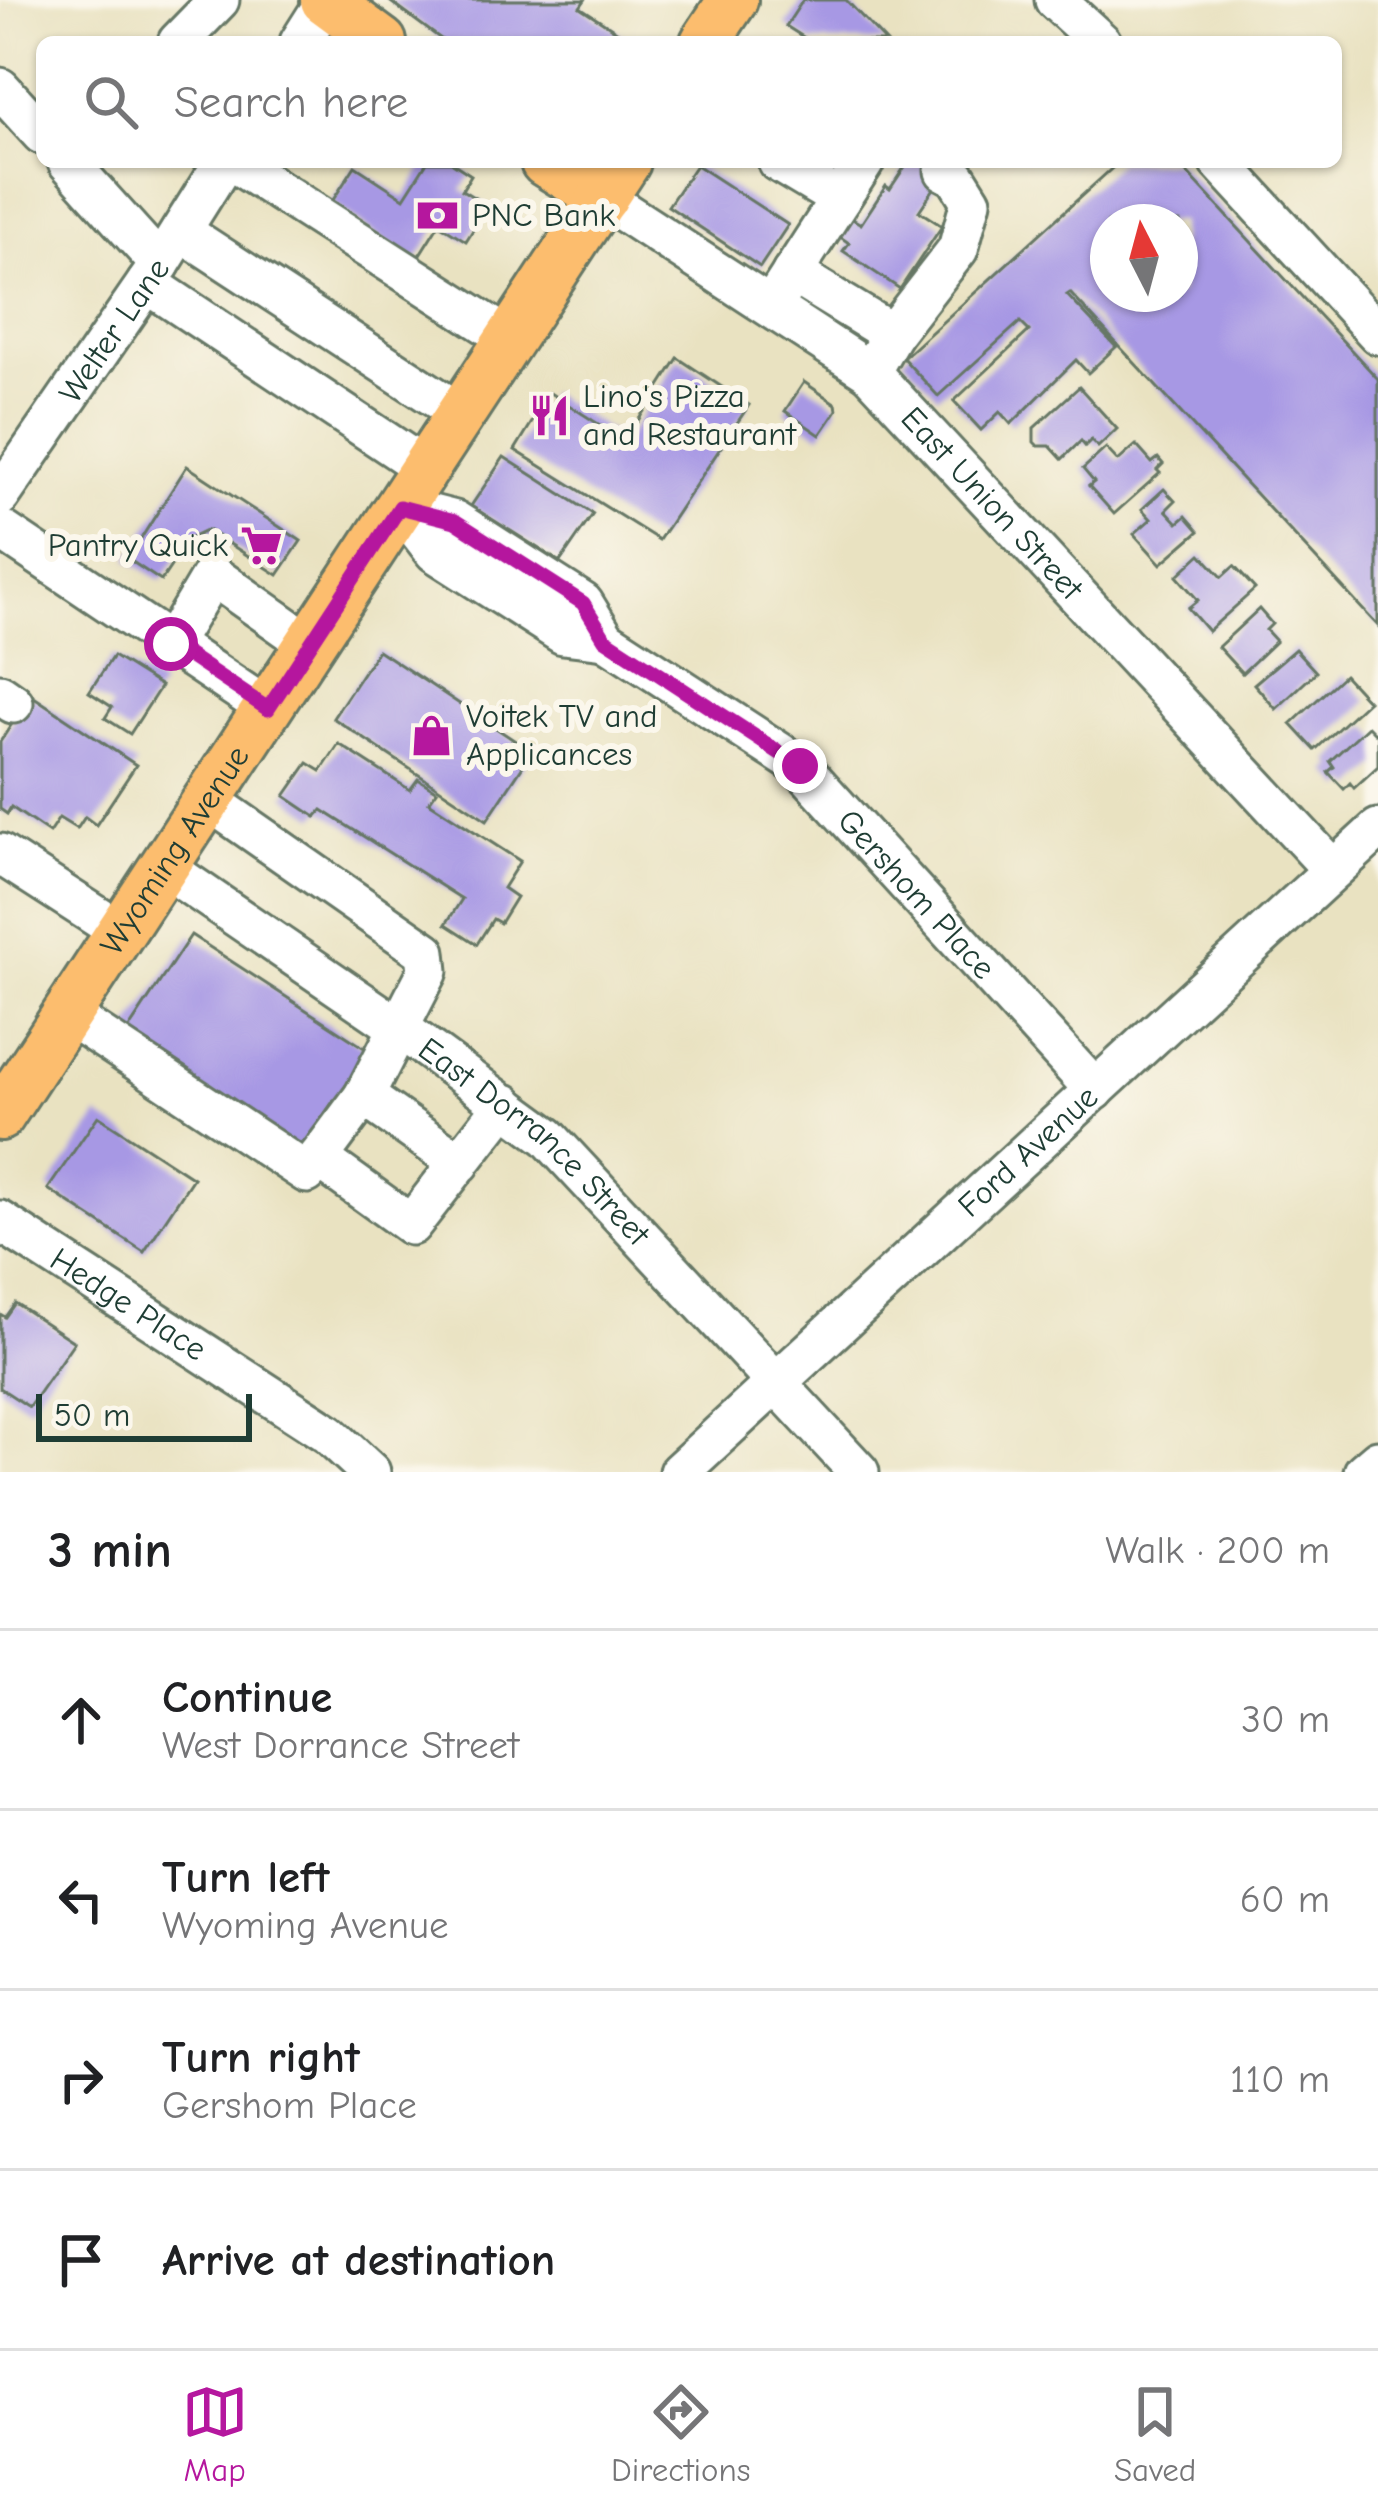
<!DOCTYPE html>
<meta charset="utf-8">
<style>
:root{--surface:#fff;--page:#f2f2f2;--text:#202124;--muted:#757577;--line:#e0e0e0;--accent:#b5179e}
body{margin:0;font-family:"Comic Neue",sans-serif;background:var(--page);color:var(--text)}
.compass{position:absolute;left:1090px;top:204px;width:108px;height:108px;border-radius:50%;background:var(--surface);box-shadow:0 3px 9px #0004;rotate:354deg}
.scale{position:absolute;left:36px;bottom:30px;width:216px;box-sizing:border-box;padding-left:12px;border:6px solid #1f3d34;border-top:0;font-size:33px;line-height:42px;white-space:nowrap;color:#1f3d34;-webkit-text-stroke:9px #fbf7ec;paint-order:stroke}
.stop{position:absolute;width:36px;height:36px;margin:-27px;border:9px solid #b5179e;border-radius:50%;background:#fff}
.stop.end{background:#b5179e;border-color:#fff;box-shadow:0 3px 12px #0008}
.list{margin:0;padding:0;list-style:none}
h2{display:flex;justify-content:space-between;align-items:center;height:156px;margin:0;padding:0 48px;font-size:51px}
h2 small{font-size:39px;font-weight:400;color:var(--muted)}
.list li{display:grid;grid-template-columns:78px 1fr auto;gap:36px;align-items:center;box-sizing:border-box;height:180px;padding:0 48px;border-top:3px solid var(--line)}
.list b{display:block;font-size:45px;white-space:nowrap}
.list p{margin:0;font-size:39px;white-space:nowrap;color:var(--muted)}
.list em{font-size:39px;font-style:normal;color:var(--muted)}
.icon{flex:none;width:66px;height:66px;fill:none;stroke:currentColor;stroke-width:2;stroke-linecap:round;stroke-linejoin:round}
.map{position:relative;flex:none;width:1378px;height:1472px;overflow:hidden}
.search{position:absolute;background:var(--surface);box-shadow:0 3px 9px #0004;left:36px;right:36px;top:36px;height:132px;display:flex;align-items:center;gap:30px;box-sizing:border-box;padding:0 42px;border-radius:18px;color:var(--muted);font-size:45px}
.sheet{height:876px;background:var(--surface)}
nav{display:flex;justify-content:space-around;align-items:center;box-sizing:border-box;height:168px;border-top:3px solid var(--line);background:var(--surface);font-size:33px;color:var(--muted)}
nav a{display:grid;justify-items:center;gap:6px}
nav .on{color:var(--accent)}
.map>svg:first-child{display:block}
</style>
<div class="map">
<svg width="1378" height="1472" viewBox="0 0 1378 1472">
<rect width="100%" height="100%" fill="#fbf7ec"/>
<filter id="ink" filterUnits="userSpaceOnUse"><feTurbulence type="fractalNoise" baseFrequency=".00833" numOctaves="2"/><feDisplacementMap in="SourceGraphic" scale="24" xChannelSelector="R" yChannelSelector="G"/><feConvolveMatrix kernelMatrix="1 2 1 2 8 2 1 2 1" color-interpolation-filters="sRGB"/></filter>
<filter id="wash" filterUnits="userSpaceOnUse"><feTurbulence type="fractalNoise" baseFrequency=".004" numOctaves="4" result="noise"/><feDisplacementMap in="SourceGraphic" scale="48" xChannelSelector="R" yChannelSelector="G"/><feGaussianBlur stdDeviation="2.7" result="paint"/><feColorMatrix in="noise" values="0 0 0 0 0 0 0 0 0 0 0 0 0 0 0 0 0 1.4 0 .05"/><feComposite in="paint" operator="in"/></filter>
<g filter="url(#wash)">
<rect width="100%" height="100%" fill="#e9e2c1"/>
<g id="blocks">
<!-- building -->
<g fill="#a798e4" fill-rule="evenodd">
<polygon points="388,0 585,0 580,7 624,36 620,42 445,42"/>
<polygon points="803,0 846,0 886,42 811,42 786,26"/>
<polygon points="427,162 451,162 471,175 462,190 488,206 466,241 439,224 415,262 331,203 355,166 404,198"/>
<polygon points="908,162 943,162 949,166 919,211 942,226 900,289 843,251 849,243 839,236 851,218 861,224 886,186 890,189"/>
<path d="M1119,162H1177L1378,379V626L1070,293L1067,295L1116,347L1088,373L1076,360L1011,424L1000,412L981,430L954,401L1029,331L1020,322L938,396L903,358ZM1108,222H1180V294H1108Z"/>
<polygon points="696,165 788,225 760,267 668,206"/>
<polygon points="678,358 749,405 659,540 515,450 550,393 625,441"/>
<polygon points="804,382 836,404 837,410 820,435 785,411"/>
<polygon points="1079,387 1117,429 1098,447 1091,440 1085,446 1081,441 1062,459 1050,446 1038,446 1034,442 1034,428"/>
<polygon points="1136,445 1152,463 1158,458 1163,464 1157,470 1160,473 1114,514 1089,486 1094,482 1083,469 1106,448 1118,461"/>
<polygon points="504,457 593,514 560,562 471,506"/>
<polygon points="187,466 301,541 278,575 208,530 189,539 161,581 128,559"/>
<polygon points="1164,489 1175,501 1166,510 1178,523 1186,516 1199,531 1161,564 1134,534 1151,519 1142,509"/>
<polygon points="1201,554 1222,577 1234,566 1255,589 1208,631 1188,608 1198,600 1177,576"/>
<polygon points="1259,609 1272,624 1266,630 1276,641 1242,673 1218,647"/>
<polygon points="1295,649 1316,672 1276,709 1254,684"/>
<polygon points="378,650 532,752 487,820 333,718"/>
<polygon points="113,656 161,686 130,734 105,718 112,707 89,692"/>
<polygon points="1344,675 1368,701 1315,750 1291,724"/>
<polygon points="31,695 136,765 96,825 85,817 77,829 59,818 49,833 11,807 7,814 0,809 0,742"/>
<polygon points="1368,726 1378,736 1378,766 1354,788 1350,783 1344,789 1328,772 1334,767 1330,761"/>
<polygon points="339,744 410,790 418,779 437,791 429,802 520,861 503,888 516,897 500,923 493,919 477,944 446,924 462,899 322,810 316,817 285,796 308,763 321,771"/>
<polygon points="191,935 366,1049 361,1056 368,1062 342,1105 334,1100 295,1157 120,1042"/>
<polygon points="98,1116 193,1178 144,1252 48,1189"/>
<polygon points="15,1303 74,1342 29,1407 0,1388 0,1314 5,1317"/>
</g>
</g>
</g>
<g filter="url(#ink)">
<use href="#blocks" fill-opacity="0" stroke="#667765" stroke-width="3"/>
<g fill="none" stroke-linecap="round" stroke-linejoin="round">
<defs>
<g id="minor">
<polyline points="1055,0 1101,42"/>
<polyline points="178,42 219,0"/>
<polyline points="300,42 326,1"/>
<polyline points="0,88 42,134"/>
<polyline points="68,162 160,264"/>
<polyline points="234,162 510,339"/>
<polyline points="778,162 840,199"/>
<polyline points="1220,162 1378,334"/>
<path id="s1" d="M603,198L870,372L1333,870"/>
<polyline points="181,231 461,414"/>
<polyline points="792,273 892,334"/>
<polyline points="147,283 425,468"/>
<polyline points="771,306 864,162"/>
<polyline points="870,372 892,334 958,249 971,201 956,177 945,171"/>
<path id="s2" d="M0,496L160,264L224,162"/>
<path id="s3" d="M400,507L455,521L583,603L605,639L800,766L1095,1090"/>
<polyline points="400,507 435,552 563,634 605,639"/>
<polyline points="0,529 268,709"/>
<polyline points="171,644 212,575 310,644"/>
<polyline points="0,694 13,703"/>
<polyline points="208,800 426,952 428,971 364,1096"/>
<polyline points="0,854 121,932"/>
<path id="s4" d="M164,867L398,1027L548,1137L859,1472"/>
<polyline points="67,1014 307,1173 318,1158"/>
<polyline points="460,1163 364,1096 318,1158 411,1225 505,1104"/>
<path id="s5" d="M0,1221L329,1434L370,1472"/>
<path id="s6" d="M679,1472L1378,829"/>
<polyline points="1364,1472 1378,1460"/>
</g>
<g id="major">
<polyline points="325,0 382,42"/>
<polyline points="705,42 733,0"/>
<polyline points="545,162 603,198"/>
<path id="s7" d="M0,1116L626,162"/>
</g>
</defs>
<!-- minor casing -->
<use href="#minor" stroke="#667765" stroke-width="45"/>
<!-- major casing -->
<use href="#major" stroke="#667765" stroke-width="54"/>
<!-- minor -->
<use href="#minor" stroke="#fff" stroke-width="39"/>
<!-- major -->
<use href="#major" stroke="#fcbd6e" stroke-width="48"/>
</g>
</g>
<g fill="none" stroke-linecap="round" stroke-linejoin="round" filter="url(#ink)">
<!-- route -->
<polyline stroke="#b5179e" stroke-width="15" points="171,644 268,709 400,507 455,521 583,603 605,639 800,766"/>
</g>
<!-- icons -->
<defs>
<symbol id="bank-bare" viewBox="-9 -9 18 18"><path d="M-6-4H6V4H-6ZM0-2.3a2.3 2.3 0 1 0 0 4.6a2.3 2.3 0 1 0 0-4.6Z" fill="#b5179e" stroke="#fbf7ec" stroke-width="2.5" paint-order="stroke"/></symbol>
<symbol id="restaurant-bare" viewBox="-9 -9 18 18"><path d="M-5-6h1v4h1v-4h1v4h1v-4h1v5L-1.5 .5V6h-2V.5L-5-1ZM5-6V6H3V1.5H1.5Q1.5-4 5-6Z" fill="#b5179e" stroke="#fbf7ec" stroke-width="2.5" paint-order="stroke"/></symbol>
<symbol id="supermarket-bare" viewBox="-9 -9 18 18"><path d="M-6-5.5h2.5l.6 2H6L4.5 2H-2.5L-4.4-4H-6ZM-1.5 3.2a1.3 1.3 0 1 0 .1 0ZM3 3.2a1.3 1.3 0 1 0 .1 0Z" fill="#b5179e" stroke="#fbf7ec" stroke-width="2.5" paint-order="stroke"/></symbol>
<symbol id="shop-bare" viewBox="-9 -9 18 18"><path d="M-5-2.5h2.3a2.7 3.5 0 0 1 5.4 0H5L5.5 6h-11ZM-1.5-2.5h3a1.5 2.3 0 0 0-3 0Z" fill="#b5179e" stroke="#fbf7ec" stroke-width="2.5" paint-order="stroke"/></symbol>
</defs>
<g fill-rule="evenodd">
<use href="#bank-bare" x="408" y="186" width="59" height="59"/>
<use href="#restaurant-bare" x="520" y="386" width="59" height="59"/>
<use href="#supermarket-bare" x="232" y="516" width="59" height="59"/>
<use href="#shop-bare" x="402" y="706" width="59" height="59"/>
</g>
<g text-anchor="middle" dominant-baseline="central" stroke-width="12" stroke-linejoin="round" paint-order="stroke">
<!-- poi labels -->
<g font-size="33" fill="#1f3d34" stroke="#fbf7ec" text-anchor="start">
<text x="472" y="215">PNC Bank</text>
<text x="583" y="396">Lino's Pizza<tspan x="583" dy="38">and Restaurant</tspan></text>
<text x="228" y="545" text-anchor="end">Pantry Quick</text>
<text x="466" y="716">Voitek TV and<tspan x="466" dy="38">Applicances</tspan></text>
</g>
<!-- street labels -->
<g font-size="33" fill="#1f3d34" stroke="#fbf7ec">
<text stroke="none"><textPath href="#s2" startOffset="201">Welter Lane</textPath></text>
<text stroke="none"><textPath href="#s1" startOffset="498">East Union Street</textPath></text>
<text stroke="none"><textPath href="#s7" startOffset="318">Wyoming Avenue</textPath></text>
<text stroke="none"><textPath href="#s3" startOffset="657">Gershom Place</textPath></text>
<text stroke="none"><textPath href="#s4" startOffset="462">East Dorrance Street</textPath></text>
<text stroke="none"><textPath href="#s6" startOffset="474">Ford Avenue</textPath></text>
<text stroke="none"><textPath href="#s5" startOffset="153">Hedge Place</textPath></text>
</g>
</g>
</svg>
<svg class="compass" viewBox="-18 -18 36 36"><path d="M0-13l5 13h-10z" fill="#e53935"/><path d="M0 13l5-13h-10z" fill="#757577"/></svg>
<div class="scale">50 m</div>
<div class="stop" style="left:171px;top:644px"></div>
<div class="stop end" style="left:800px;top:766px"></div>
<div class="search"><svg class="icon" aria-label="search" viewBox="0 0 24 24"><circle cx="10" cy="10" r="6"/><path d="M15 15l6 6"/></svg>Search here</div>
</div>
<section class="sheet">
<h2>3 min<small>Walk · 200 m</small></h2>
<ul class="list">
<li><svg class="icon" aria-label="ahead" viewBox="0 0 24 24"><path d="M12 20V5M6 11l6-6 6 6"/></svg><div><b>Continue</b><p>West Dorrance Street</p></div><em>30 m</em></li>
<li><svg class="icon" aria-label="left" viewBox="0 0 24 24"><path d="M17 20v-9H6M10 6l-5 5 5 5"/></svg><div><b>Turn left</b><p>Wyoming Avenue</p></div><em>60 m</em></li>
<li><svg class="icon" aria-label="right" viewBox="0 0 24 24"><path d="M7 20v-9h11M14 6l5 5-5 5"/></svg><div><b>Turn right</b><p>Gershom Place</p></div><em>110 m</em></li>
<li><svg class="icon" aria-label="arrive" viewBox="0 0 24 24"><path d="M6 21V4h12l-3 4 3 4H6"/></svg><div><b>Arrive at destination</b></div></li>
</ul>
</section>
<nav>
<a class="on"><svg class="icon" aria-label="map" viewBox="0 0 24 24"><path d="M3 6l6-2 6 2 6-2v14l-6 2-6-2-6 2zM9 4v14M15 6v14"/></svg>Map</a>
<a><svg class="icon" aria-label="directions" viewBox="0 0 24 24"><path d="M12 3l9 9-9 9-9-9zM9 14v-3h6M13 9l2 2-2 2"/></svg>Directions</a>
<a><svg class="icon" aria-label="saved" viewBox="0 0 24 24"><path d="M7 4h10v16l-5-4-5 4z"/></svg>Saved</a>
</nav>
